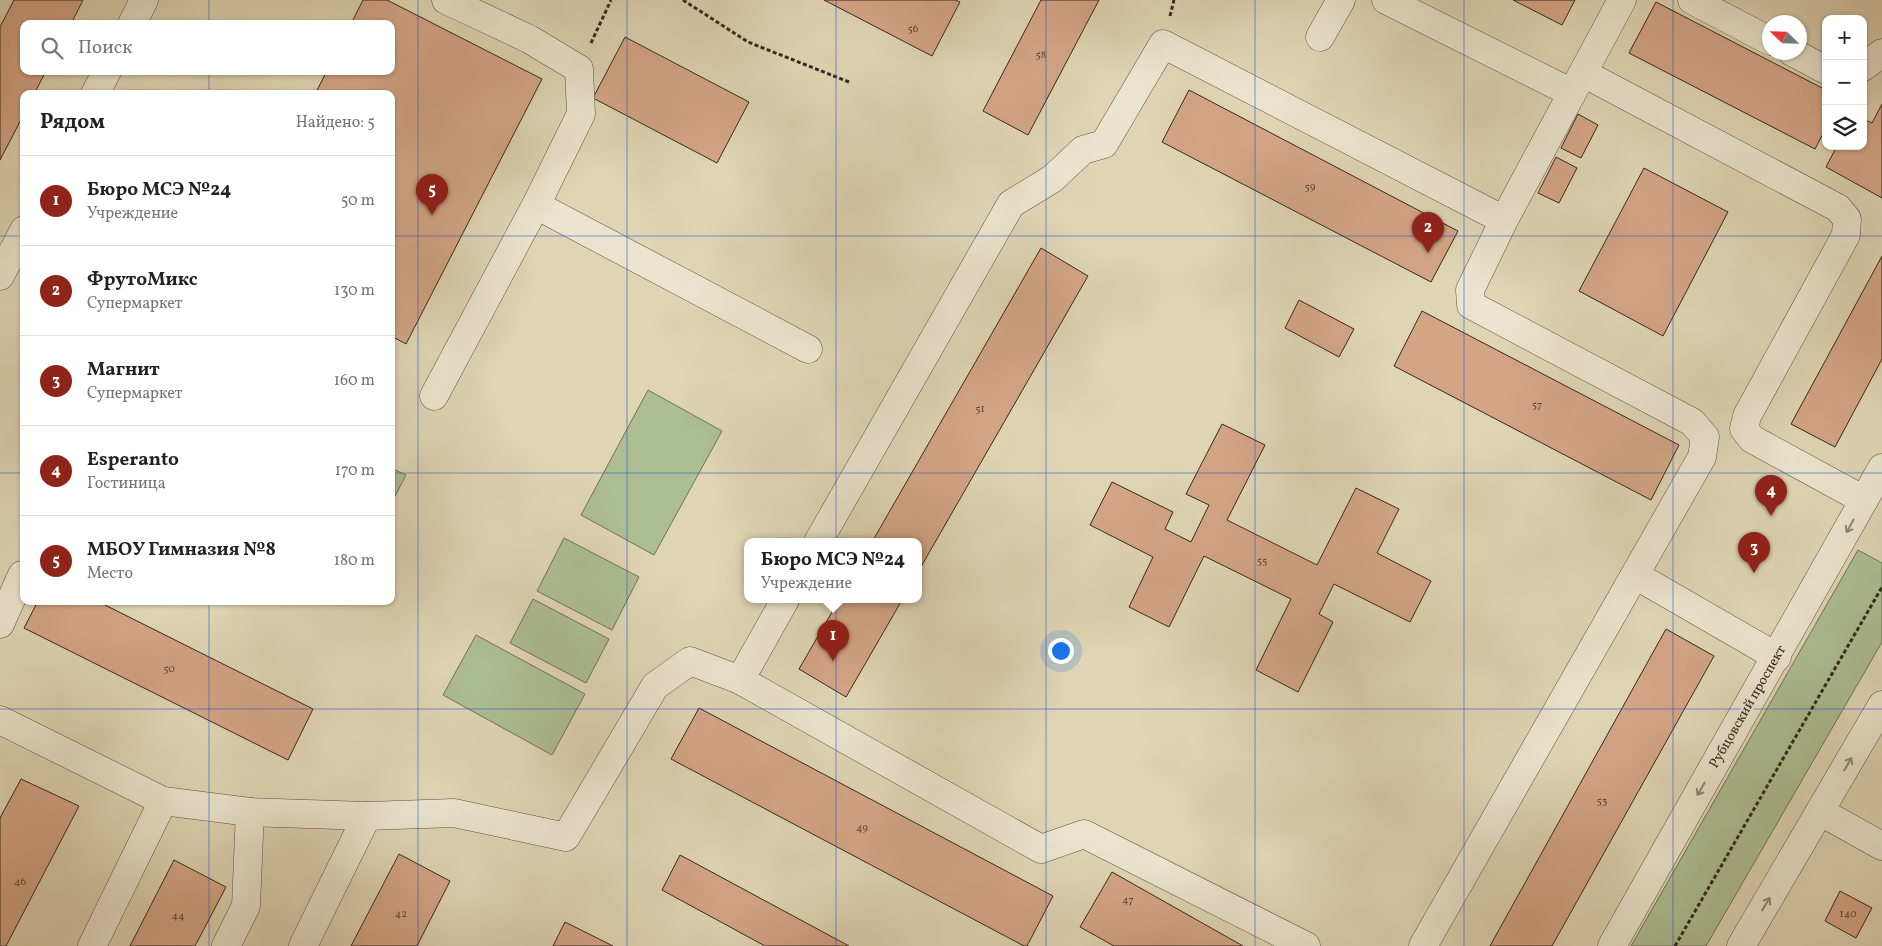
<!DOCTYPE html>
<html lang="ru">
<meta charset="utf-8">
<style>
:root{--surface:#fff;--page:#f6f6f6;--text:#222;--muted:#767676;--line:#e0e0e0;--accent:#8f2418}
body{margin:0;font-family:Vollkorn,serif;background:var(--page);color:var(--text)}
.controls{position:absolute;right:15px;top:15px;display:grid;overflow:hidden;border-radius:10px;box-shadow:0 1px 4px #0004}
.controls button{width:45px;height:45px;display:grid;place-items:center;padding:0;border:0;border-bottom:1px solid var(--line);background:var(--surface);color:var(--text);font:25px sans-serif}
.compass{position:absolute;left:1762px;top:15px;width:45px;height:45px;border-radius:50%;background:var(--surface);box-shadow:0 1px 4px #0004;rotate:293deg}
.you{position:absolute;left:1060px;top:650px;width:18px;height:18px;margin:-12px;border:4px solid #fff;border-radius:50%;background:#1a73e8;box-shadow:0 0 0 8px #1a73e833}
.badge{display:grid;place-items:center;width:32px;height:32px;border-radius:50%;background:var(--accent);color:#fff;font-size:16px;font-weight:700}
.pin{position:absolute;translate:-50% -41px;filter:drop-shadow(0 1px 2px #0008)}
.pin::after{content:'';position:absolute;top:26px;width:18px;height:15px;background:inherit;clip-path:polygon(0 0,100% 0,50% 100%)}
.popup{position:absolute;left:744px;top:538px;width:178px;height:65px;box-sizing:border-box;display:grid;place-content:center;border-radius:10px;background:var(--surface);filter:drop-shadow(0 1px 4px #0005);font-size:16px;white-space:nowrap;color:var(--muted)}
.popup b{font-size:19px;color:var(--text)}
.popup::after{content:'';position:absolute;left:50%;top:100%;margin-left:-10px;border:10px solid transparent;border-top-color:var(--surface)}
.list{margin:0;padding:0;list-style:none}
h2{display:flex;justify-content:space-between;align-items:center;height:65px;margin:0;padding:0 20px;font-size:21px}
h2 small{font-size:16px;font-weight:400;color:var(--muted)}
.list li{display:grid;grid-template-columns:32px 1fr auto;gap:15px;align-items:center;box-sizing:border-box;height:90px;padding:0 20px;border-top:1px solid var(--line)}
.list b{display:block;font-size:19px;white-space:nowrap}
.list p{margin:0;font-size:16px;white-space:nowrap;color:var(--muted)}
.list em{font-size:16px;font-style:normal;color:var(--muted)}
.icon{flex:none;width:28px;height:28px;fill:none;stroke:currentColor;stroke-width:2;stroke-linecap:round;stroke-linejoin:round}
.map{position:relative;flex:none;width:1882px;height:946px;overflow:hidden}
.search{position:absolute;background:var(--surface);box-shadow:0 1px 4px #0004;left:20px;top:20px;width:375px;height:55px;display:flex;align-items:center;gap:12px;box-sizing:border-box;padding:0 18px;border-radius:10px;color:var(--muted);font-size:19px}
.panel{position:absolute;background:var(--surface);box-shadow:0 1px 4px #0004;left:20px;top:90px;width:375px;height:515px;border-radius:10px}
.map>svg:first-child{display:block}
</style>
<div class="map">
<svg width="1882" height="946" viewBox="0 0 1882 946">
<rect width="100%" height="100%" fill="#dfd5b4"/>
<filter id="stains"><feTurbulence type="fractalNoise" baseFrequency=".004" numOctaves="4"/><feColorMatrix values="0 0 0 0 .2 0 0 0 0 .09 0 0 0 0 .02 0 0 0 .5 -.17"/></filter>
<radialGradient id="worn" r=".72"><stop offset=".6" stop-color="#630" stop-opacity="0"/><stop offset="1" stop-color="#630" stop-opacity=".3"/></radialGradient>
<!-- green -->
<g fill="#acbe92" stroke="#717358">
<polygon points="648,390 722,431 654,555 581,515"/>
<polygon points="391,468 406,475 391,504"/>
<polygon points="564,538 639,577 612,630 537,591"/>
<polygon points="1858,550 1882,563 1882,642 1706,946 1631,946"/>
<polygon points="533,599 609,639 586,683 510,643"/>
<polygon points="476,635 585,694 552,755 443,695"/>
</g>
<!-- building -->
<g fill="#d3a585" stroke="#36281f">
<polygon points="14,0 83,0 71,24 24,24 24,71 46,71 34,94 24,94 24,114 0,160 0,27"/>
<polygon points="363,0 387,0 542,79 406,344 391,336 391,94 315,94 327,71 391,71 391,24 351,24"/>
<polygon points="824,0 955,0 960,2 932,56"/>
<polygon points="1041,0 1099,0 1028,135 983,111"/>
<polygon points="1513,0 1575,0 1562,25"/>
<polygon points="1656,2 1826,90 1826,128 1815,149 1629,53"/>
<polygon points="625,37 749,102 717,163 593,98"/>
<polygon points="1189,90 1458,231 1431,282 1162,142"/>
<polygon points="1882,104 1882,198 1826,167 1837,146 1863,146 1863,119 1872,123"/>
<polygon points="1578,114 1598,125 1581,158 1561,148"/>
<polygon points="1556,157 1577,168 1559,203 1538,193"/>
<polygon points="1644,168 1728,212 1663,336 1579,291"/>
<polygon points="1041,248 1088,276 918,572 918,542 872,542"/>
<polygon points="1882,256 1882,359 1835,447 1791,424"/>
<polygon points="1299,300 1354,329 1339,357 1285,328"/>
<polygon points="1422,311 1679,445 1651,500 1394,366"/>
<polygon points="1222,424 1265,445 1227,520 1317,565 1356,488 1399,509 1377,553 1431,581 1410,622 1334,584 1319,614 1333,622 1298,692 1256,670 1291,599 1204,556 1169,627 1129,607 1153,557 1090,525 1112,482 1173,512 1165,529 1191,542 1209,505 1186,494"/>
<polygon points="839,600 902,600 846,697 799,669"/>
<polygon points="38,601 97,601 313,709 288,760 24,628"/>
<polygon points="1666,629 1714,656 1552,946 1490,946"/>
<polygon points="699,708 1053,896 1027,946 1024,946 671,759"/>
<polygon points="21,779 79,806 6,946 0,946 0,818"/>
<polygon points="399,854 450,881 417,946 351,946"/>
<polygon points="680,855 849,946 765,946 662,890"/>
<polygon points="174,860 226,887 195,946 130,946"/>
<polygon points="1112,872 1243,946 1114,946 1080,927"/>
<polygon points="1840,891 1872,908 1856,938 1825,921"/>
<polygon points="565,922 613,946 553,946"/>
</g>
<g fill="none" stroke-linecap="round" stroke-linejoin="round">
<defs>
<g id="minor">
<polyline points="1386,0 1572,93 1622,0"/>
<polyline points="1692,0 1770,41"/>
<polyline points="132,24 144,0"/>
<polyline points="1320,37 1341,0"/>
<polyline points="1792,52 1826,70"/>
<polyline points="1863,67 1882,53"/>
<polyline points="1583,73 1838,208 1847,219 1846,235 1747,416 1744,429 1752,439 1864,500"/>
<polyline points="95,94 107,71"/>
<polyline points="536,205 808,349"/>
<polyline points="0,276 24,230"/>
<polyline points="434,396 536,205 581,114 579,69 529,39 446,0"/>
<polyline points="818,542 1011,204 1052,179 1083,150 1104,144 1163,44 1504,220"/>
<polyline points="1635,575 1777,657"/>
<polyline points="0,624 22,575"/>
<polyline points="740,680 785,600"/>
<polyline points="0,720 163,801 250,812 367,816 454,813 566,837 655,686 690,661 740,680 1041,849 1084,834 1306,946"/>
<polyline points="1821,812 1882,846"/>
<polyline points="92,946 163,801"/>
<polyline points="226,946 246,906 250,812"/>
<polyline points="303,946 367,816"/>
<polyline points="1423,946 1702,457 1705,437 1692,422 1471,305 1470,290 1504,220 1572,93"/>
<polyline points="1612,946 1882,468"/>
<polyline points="1741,946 1882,705"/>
</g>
</defs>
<!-- minor casing -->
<use href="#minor" stroke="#605344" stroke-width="29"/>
<!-- path -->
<g stroke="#36281f" stroke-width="3" stroke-dasharray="4 2.5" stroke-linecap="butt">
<polyline points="683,0 748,42 849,82"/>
<polyline points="1170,16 1174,0"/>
<polyline points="591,43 611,0"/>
<polyline points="1675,946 1882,587"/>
</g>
<!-- minor -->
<use href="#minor" stroke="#eae4ce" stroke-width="28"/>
</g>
<!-- one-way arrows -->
<defs><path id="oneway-shaft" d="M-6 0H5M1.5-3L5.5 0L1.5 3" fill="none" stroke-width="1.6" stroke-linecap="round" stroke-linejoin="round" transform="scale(1.25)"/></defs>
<g stroke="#908676">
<use href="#oneway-shaft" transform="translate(1850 526) rotate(119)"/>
<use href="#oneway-shaft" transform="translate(1848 764) rotate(-60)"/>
<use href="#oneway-shaft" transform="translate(1701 789) rotate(120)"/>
<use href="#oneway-shaft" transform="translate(1766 904) rotate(-59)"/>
</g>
<!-- grid -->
<path fill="none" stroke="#1d4ed8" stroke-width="1" stroke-opacity="0.55" d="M209,0V24M418,0V946M627,0V946M836,0V946M1046,0V946M1255,0V946M1464,0V946M1673,0V946M209,71V94M0,236H24M391,236H1882M0,473H24M391,473H1882M209,601V946M0,709H1882"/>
<g text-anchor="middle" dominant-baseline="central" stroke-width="4.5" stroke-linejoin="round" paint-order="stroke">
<!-- number labels -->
<g font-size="11" fill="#5d4738">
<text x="913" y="29">56</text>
<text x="1041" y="55">58</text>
<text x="1310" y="187">59</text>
<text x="1537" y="405">57</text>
<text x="980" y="409">51</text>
<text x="1262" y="561">55</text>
<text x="169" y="669">50</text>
<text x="1602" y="801">53</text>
<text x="862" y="828">49</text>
<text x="20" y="882">46</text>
<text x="1128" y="900">47</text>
<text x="401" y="914">42</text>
<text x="1848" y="914">140</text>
<text x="178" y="916">44</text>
</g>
<!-- street labels -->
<g font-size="14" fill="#36281f" stroke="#eae4ce">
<text transform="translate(1748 707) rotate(-60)">Рубцовский проспект</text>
</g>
</g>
<rect width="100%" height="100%" filter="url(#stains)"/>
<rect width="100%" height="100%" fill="url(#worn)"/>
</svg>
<div class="controls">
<button>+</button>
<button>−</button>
<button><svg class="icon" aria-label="layers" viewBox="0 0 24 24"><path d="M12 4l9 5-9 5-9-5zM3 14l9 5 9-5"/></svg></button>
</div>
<svg class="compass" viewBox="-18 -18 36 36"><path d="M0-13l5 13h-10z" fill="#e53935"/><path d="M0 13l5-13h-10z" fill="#767676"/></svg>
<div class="you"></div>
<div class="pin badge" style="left:833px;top:661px">1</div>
<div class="popup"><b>Бюро МСЭ №24</b>Учреждение</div>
<div class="pin badge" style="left:1428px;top:253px">2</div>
<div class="pin badge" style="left:1754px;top:573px">3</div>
<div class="pin badge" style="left:1771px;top:516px">4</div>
<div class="pin badge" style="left:432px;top:215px">5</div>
<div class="search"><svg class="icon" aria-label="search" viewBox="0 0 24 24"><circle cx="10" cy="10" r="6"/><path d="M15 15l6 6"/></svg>Поиск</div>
<section class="panel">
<h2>Рядом<small>Найдено: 5</small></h2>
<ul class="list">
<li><span class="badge">1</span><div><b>Бюро МСЭ №24</b><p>Учреждение</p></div><em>50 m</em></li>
<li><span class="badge">2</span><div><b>ФрутоМикс</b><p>Супермаркет</p></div><em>130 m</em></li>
<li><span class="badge">3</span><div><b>Магнит</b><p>Супермаркет</p></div><em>160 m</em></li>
<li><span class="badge">4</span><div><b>Esperanto</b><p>Гостиница</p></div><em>170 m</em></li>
<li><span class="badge">5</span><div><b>МБОУ Гимназия №8</b><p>Место</p></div><em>180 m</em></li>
</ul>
</section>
</div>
